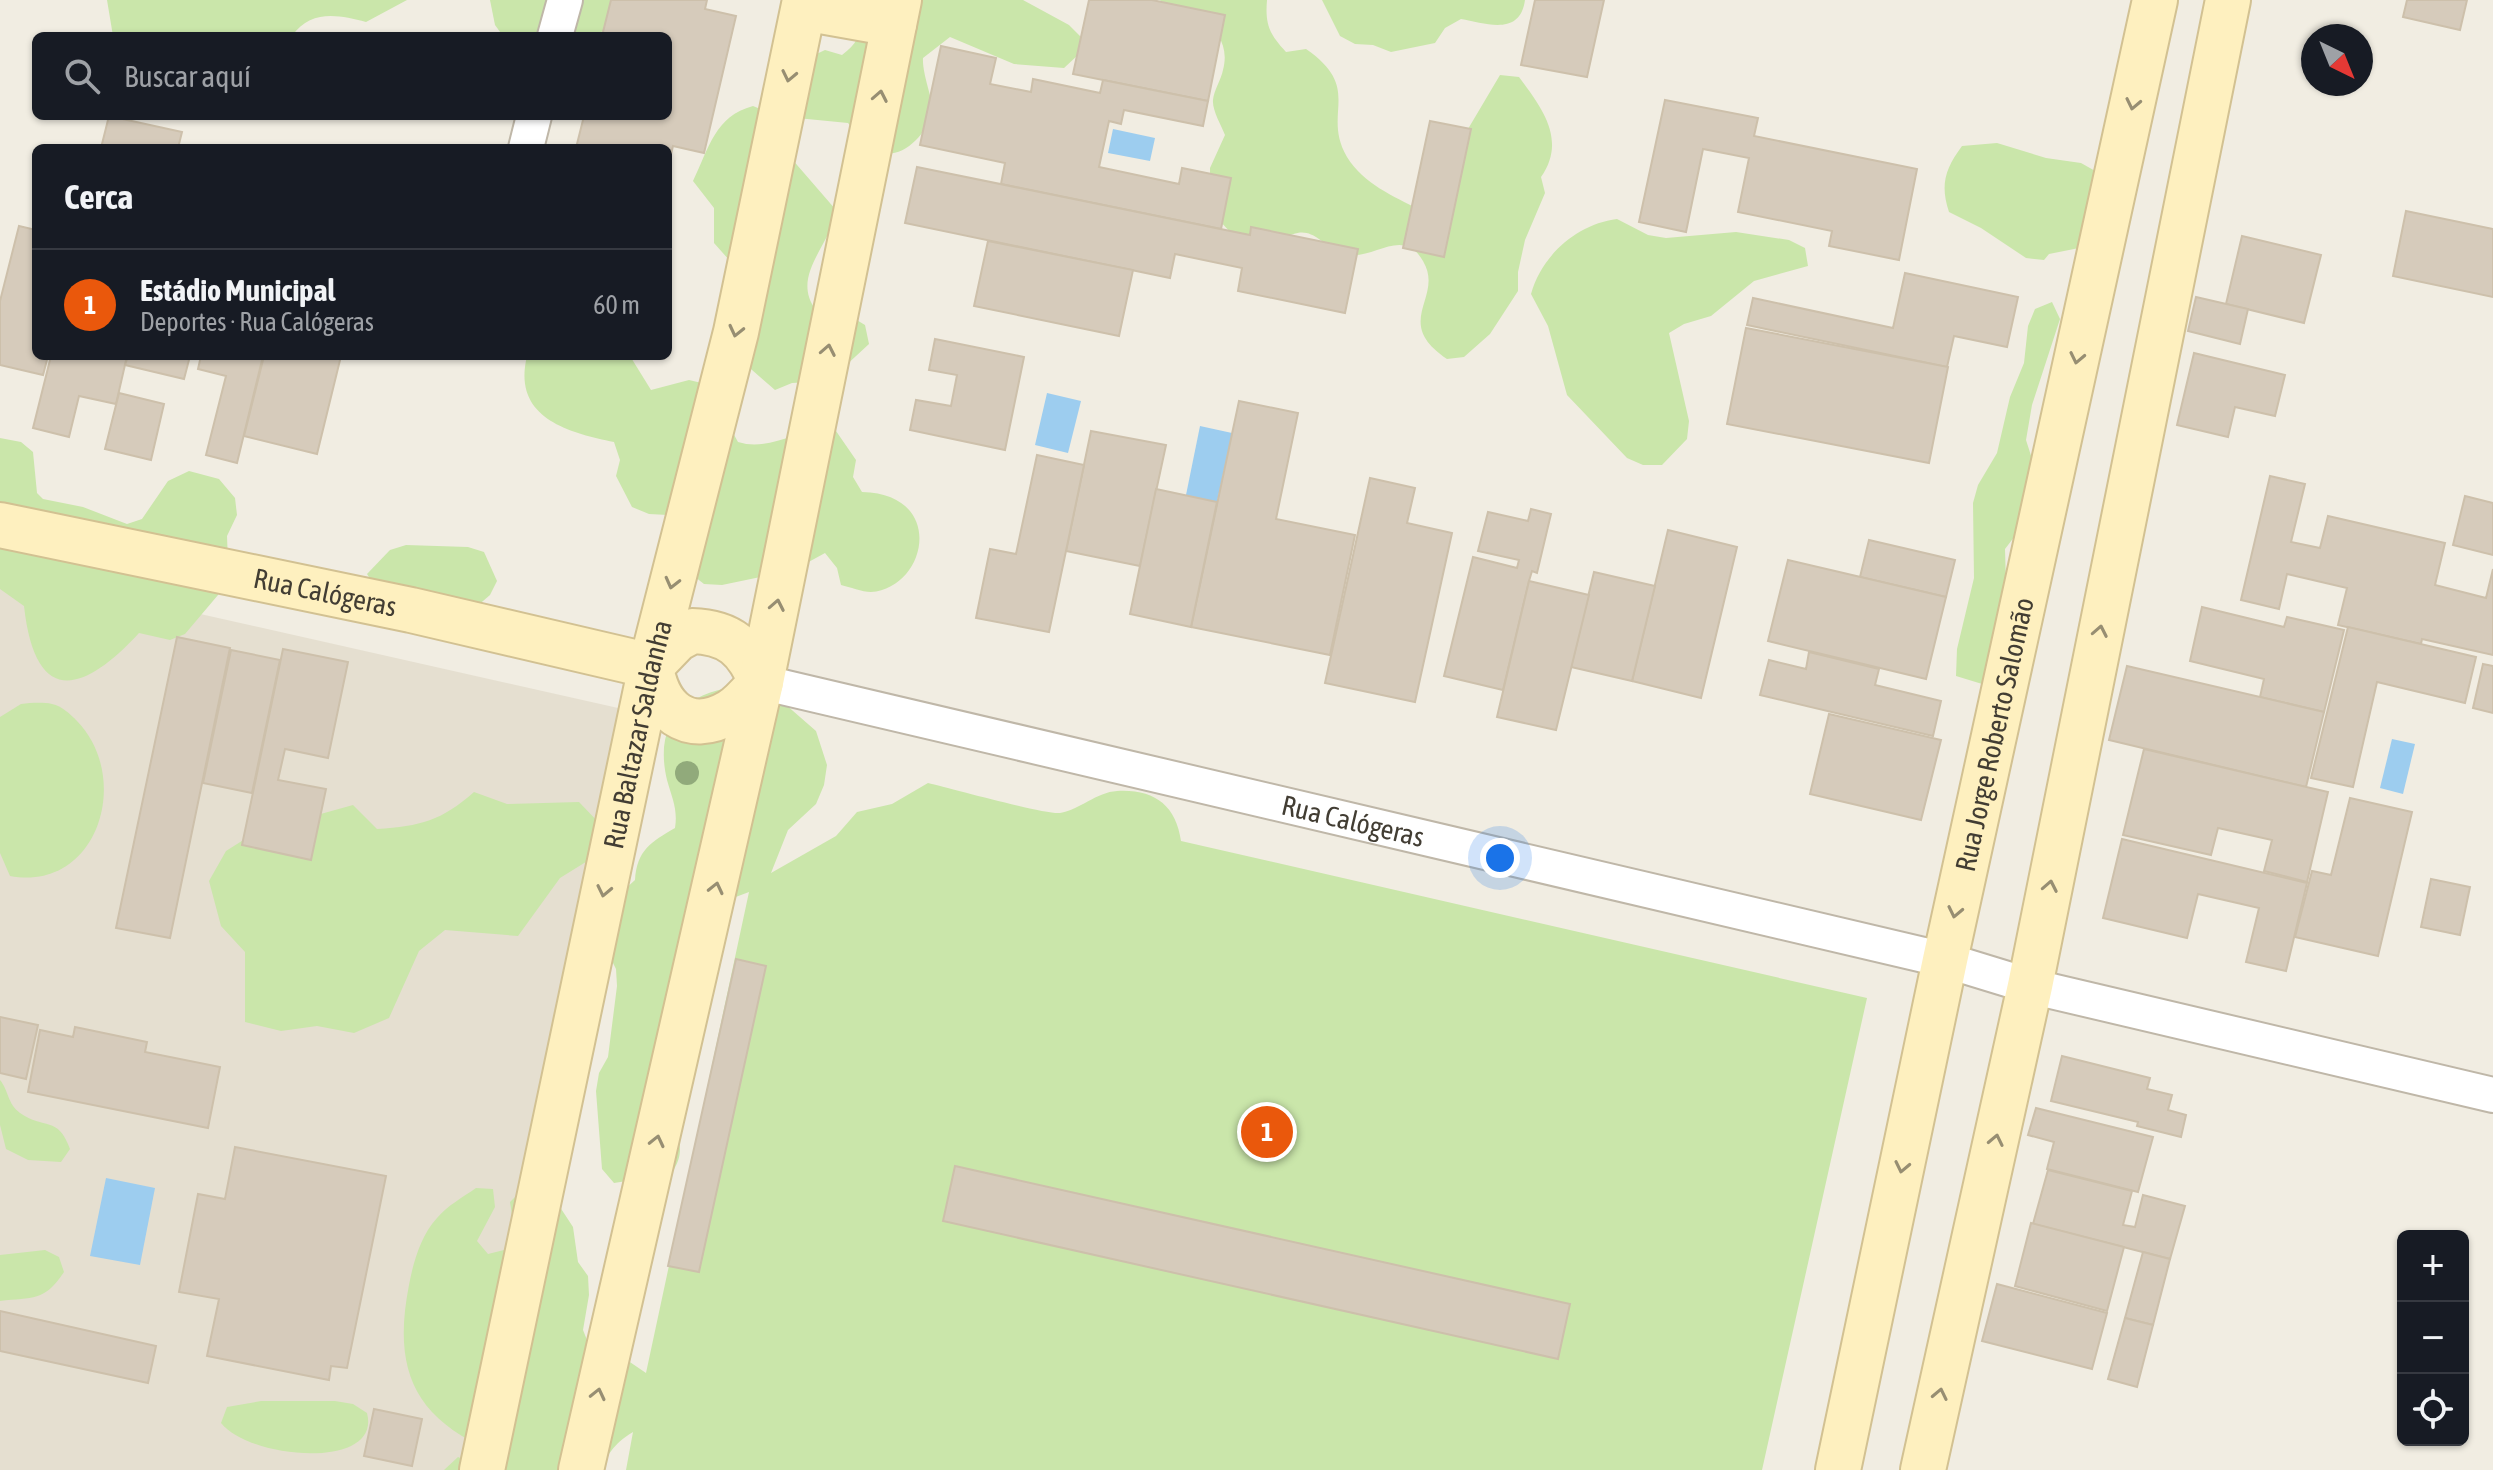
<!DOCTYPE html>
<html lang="es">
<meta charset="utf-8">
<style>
:root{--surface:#171b24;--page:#20242c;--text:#f1f3f6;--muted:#9ea1a6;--line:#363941;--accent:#ea580c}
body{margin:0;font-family:"Asap Condensed",sans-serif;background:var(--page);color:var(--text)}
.controls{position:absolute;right:24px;bottom:24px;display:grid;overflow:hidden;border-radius:12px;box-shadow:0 2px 6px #0004}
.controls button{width:72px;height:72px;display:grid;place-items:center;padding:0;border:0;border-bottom:2px solid var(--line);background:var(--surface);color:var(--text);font:40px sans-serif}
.compass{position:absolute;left:2301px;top:24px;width:72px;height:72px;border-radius:50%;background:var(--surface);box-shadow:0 2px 6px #0004;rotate:137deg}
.you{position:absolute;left:1500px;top:858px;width:28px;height:28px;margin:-20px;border:6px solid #fff;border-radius:50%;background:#1a73e8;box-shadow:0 0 0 12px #1a73e833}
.badge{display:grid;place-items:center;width:52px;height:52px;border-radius:50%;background:var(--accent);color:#fff;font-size:26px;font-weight:700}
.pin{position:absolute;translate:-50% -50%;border:4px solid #fff;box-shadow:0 2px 8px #0006}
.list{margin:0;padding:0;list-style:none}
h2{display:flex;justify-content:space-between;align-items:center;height:104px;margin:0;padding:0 32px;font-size:34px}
h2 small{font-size:26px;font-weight:400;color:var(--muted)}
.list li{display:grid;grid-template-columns:52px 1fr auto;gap:24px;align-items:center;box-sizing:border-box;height:112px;padding:0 32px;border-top:2px solid var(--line)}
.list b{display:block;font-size:30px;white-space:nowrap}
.list p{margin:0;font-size:26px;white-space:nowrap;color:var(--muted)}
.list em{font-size:26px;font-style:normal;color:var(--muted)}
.icon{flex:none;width:44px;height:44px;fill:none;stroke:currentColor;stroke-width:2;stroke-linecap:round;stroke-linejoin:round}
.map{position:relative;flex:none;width:2493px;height:1470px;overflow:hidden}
.search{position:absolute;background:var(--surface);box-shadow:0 2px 6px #0004;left:32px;top:32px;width:640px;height:88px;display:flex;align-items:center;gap:20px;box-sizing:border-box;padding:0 28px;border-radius:12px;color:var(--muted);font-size:30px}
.panel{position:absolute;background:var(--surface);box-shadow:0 2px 6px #0004;left:32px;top:144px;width:640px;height:216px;border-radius:12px}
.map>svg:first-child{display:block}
</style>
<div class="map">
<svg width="2493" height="1470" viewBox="0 0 2493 1470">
<rect width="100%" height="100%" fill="#f1ede2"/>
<!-- residential -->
<polygon fill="#e5dfd0" points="0,569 627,710 510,1470 0,1470"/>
<!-- green -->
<g fill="#cae6aa">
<path d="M107,0H407L366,22C339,15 311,9 292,36H113Z"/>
<polygon points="490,0 642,0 615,26 592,36 503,36 495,25"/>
<path d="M858,0H1023L1069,25L1081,37L1078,55L1064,68L1014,64L950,37L923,58C922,75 934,101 932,112C926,137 898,164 873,150C863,145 855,131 848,123L797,118L808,58L825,50L842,55C864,39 862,25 858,0Z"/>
<path d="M1159,0H1267C1265,24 1269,34 1286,52L1306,49C1364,89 1321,113 1347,157C1364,184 1393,196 1420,210L1500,75L1519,77C1542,108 1567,140 1541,177L1545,193L1525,240L1518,272V291L1490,334L1464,357L1447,359C1391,321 1445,298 1423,261C1401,223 1369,267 1340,252C1315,240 1310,222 1281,240L1231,233L1219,220L1210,187V168L1225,135C1221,125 1212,110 1213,100C1214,90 1221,80 1223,70C1234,27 1190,13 1159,0Z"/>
<path d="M1322,0H1525C1520,37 1485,23 1461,19L1445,28L1435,43L1391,52L1373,45L1355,44L1340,36Z"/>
<path d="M753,106L770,113L791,158L836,210C831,246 791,274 815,309L850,316L865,325L869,344L829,381L792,383L775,390L735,355L738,270L714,243V208L693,181C709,148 715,116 753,106Z"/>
<path d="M1997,143L2046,158L2081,163L2097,172L2084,247L2049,254L2044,260L2026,258L1981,228L1949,212C1940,185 1945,169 1962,146Z"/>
<path d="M1617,219L1648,235L1666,238L1736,232L1789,240L1805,248L1808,266L1754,281L1711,316L1684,324L1669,333L1689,421L1687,439L1662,465H1643L1627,458L1567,395L1548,326L1531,294C1542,255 1577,224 1617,219Z"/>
<polygon points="2052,302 2060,319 2032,405 2026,440 2042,490 2037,507 2005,549 2007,619 1992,687 1956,676 1957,649 1974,578 1973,503 1978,485 1997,453 2010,397 2024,363 2028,326 2035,309"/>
<path d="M527,356H630L651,390L689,380L706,384L738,442C773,453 803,423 836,431L856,460L853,477L862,492C947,494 927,588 871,592C862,592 850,587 841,585L837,568L825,553L794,570L722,585L704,584L690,573L668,515L649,514L632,507L616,476L620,460L614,442C566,432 512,417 527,356Z"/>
<path d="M0,438L21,442L33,452L37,493L43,499L83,507L127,524L142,519L168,481L189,471L219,479L235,498L237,515L227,536L228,562L218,595L185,634L170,640L139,633C81,696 35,705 24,606L0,589Z"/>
<polygon points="406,545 468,547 484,552 497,581 490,595 476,607 385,601 367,574 390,550"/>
<path d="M743,686L777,697L816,731L827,765L824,785L816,804L788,830L771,873L836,836L857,812L892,804L928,783C949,788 1047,815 1060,813C1079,810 1097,792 1117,791C1154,789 1176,805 1181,841L1867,998L1762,1470H626L633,1432C610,1446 612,1454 595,1470H444L458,1457L474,1464L481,1446C409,1412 394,1361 409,1285C413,1263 421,1235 437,1218C447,1206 463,1197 476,1188L493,1189L495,1207L477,1241L488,1254L504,1250L515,1236L510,1202L522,1190L554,1198L573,1227L578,1262L588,1276L589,1295L583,1330L589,1345L621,1356L646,1373L749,892L733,898L665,1111C678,1135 688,1149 671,1174L614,1183L602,1169L596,1091L599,1073L608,1057L617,986L616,969L608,953L611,902L635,880C637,850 651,842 675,828C678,809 672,798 667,780C653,721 686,691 743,686Z"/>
<path d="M21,704C31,703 42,702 52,704C62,706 70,714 77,721C133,779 97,892 10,876L0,853V717Z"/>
<path d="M474,792L507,804L579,802L603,827L589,860L560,878L518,936L445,930L419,951L389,1018L354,1033L317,1026L281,1031L245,1022V952L221,926L209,881L226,851L256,832L353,805L377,829C421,826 441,821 474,792Z"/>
<path d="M0,1080C9,1091 7,1103 20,1113C44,1130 58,1115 70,1149L61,1162L28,1160L6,1149L0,1125Z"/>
<path d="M45,1250L59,1257L64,1272C44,1302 33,1297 0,1301V1255Z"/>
<path d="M261,1401H335L353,1404L367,1413C382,1470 251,1460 221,1423L227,1407Z"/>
</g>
<!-- water -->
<g fill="#9dcdef">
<polygon points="1113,129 1155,138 1150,161 1108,153"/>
<polygon points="1047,393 1081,401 1068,453 1035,445"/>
<polygon points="1200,426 1232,433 1217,502 1186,495"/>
<polygon points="2392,739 2415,744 2403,794 2380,788"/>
<polygon points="106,1178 155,1188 140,1265 90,1256"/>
</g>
<!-- building -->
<g fill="#d6cbbb" stroke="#cdc0ab" stroke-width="2">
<polygon points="611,0 707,0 705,9 736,16 704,153 673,146 668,166 668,148 576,148 584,116 668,116 668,36 602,36"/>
<polygon points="1089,0 1152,0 1225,15 1208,101 1073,74"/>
<polygon points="1535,0 1604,0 1587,77 1521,65"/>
<polygon points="2407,0 2467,0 2460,30 2403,17"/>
<polygon points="941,46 996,58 990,84 1031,92 1033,79 1100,93 1103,80 1208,101 1203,126 1124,110 1121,124 1109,121 1099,167 1179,184 1182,168 1231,178 1221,229 1001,184 1005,163 920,145"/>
<polygon points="1665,100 1758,118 1754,136 1917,169 1899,260 1829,246 1832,231 1738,212 1749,158 1703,149 1686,232 1639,222"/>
<polygon points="109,116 182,132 178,148 101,148"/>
<polygon points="1430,121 1471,129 1444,257 1403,248"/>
<polygon points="917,167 1250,235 1251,227 1358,249 1345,313 1238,291 1242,268 1175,254 1170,278 905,223"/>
<polygon points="2406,211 2493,229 2493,297 2393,276"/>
<polygon points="19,226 36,230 36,356 48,356 43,375 0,365 0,301"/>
<polygon points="2242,236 2321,255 2304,323 2226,304"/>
<polygon points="988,241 1133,270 1119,336 974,306"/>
<polygon points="1905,273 2018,297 2007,347 1954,336 1947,367 1747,325 1753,298 1893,328"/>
<polygon points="2196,297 2248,309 2240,344 2188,331"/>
<polygon points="1746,328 1948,367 1929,463 1727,424"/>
<polygon points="935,339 1024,357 1005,450 910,430 916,400 951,406 957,375 929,370"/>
<polygon points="2194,353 2285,375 2275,416 2235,407 2228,437 2177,425"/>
<polygon points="51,356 127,356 116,404 79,396 69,437 33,428"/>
<polygon points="128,356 190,356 184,379 125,365"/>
<polygon points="201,356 263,356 237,463 206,455 226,376 198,369"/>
<polygon points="264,356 341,356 317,454 244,436"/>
<polygon points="119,393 164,404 151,460 105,449"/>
<polygon points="1239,401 1298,413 1276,519 1355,535 1330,655 1191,627"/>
<polygon points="1091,431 1166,445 1140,566 1066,551"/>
<polygon points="1037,455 1084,465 1049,632 976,618 990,549 1016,554"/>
<polygon points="2270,476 2305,484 2291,542 2320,548 2328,516 2445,543 2435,585 2486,598 2493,569 2493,655 2422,639 2421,644 2338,625 2347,588 2287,574 2279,609 2241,600"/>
<polygon points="1370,478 1415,488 1407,523 1452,533 1415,702 1325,683"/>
<polygon points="1156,489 1217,502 1191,627 1130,614"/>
<polygon points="2465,496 2493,503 2493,555 2453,545"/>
<polygon points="1531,509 1551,514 1537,573 1532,571 1529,581 1503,690 1444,676 1473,557 1517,568 1519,560 1478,551 1488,512 1528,521"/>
<polygon points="1668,530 1737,547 1701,698 1632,681"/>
<polygon points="1869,540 1955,560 1946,597 1860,577"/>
<polygon points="1788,560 1946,597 1926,679 1768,641"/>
<polygon points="1594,572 1655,586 1632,681 1571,667"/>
<polygon points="1529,581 1589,595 1556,730 1497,717"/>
<polygon points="2202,607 2284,627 2287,617 2344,630 2324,712 2260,697 2264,679 2190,661"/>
<polygon points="2348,627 2476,657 2465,703 2377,682 2353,787 2311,778"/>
<polygon points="177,637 230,648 170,938 116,928"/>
<polygon points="283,649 348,662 328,758 285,749 278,780 326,789 311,860 242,845"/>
<polygon points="231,650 280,660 252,793 203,783"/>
<polygon points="1809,652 1879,669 1875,685 1941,701 1933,736 1760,695 1769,660 1806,669"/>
<polygon points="2483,664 2493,666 2493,713 2473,708"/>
<polygon points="2127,666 2324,712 2306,787 2109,740"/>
<polygon points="1829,714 1941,740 1921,820 1810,794"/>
<polygon points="2144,749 2328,792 2307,882 2264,871 2272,840 2218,828 2211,855 2123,835"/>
<polygon points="2350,798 2412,812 2378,956 2295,937 2312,871 2331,875"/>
<polygon points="2122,839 2307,883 2286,971 2246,962 2259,908 2198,894 2187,938 2103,918"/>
<polygon points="2431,879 2470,887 2460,935 2421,927"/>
<polygon points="736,959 766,966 699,1272 668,1266"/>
<polygon points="0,1017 38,1025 26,1079 0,1073"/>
<polygon points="75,1027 147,1042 145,1052 220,1067 208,1128 28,1092 40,1030 73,1037"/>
<polygon points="2062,1056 2150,1078 2147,1089 2172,1095 2168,1110 2186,1115 2181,1137 2137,1126 2138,1122 2051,1101"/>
<polygon points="2036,1108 2153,1137 2138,1192 2047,1169 2054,1142 2028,1135"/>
<polygon points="235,1147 386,1176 347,1368 331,1366 329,1380 207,1356 219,1299 179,1292 198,1194 225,1199"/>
<polygon points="955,1166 1570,1304 1558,1359 943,1221"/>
<polygon points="2048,1170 2132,1191 2123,1225 2135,1227 2143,1195 2185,1206 2170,1259 2033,1224"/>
<polygon points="2031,1223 2124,1247 2107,1311 2015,1286"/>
<polygon points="2143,1252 2170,1259 2153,1325 2125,1318"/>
<polygon points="1997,1284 2107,1313 2092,1369 1982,1341"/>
<polygon points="0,1311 156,1346 148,1383 0,1351"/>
<polygon points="2125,1318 2153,1325 2137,1387 2108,1379"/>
<polygon points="374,1409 422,1419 412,1466 364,1456"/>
</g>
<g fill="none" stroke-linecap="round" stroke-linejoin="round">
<defs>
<g id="street">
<polyline points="555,36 565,0"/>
<polyline points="526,148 534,116"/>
<path id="s1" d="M761,682L1945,960L2030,986L2493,1095"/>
</g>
<g id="secondary">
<polyline points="804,8 894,24"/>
<path id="s2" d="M0,525L411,610L651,666"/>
<path d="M692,631C730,632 747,648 761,682C752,692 742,705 730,712C687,737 657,709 651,666L677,639Z"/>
<path id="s3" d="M482,1470L651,666L736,332L805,0"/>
<polyline points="581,1470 761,682 899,0"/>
<path id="s4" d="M1838,1470L1945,960L2155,0"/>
<polyline points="1923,1470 2030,986 2228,0"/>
</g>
</defs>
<!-- street casing -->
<use href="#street" stroke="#bfb7a8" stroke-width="38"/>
<!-- secondary casing -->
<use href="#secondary" stroke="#d2c192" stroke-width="48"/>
<!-- street -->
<use href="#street" stroke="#fff" stroke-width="34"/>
<!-- secondary -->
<use href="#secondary" stroke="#fef0bf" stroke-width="44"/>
</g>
<!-- trees -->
<circle fill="#91aa7b" cx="687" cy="773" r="12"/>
<!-- one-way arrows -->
<defs><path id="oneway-chevron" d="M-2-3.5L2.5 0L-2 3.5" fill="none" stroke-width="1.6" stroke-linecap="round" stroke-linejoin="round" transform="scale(2)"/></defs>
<g stroke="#978e72">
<use href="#oneway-chevron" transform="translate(789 76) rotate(102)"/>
<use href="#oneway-chevron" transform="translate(880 96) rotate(-79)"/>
<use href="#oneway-chevron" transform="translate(2133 104) rotate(102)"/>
<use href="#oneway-chevron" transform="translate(736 331) rotate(103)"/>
<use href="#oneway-chevron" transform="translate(828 350) rotate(-79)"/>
<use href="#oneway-chevron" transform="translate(2077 358) rotate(102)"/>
<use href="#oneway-chevron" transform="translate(672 583) rotate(104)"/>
<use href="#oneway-chevron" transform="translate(777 605) rotate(-79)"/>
<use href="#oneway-chevron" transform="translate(2100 631) rotate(-79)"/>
<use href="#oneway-chevron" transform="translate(2050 886) rotate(-79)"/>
<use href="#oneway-chevron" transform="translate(716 888) rotate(-77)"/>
<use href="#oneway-chevron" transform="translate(604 891) rotate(102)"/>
<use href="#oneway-chevron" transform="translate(1955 912) rotate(102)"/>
<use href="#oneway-chevron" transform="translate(1996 1140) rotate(-78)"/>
<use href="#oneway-chevron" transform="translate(657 1141) rotate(-77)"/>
<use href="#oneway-chevron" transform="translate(1902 1167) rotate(102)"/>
<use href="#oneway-chevron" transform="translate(598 1394) rotate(-77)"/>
<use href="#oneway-chevron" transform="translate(1940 1394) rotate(-78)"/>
</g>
<g text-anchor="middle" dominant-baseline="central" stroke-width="7" stroke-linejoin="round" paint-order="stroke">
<!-- street labels -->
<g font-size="28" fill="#423d33" stroke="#fff">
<text stroke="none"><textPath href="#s2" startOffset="332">Rua Calógeras</textPath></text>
<text stroke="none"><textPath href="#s3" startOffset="752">Rua Baltazar Saldanha</textPath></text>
<text stroke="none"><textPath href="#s4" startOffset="752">Rua Jorge Roberto Salomão</textPath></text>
<text stroke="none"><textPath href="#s1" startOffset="608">Rua Calógeras</textPath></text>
</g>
</g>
</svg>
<div class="controls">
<button>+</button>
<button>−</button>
<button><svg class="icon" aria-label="locate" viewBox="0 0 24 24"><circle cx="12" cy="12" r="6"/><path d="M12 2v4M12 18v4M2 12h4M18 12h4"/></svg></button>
</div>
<svg class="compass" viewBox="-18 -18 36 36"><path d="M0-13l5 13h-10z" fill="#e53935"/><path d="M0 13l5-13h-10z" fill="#9ea1a6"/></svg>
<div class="you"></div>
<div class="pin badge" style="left:1267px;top:1132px">1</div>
<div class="search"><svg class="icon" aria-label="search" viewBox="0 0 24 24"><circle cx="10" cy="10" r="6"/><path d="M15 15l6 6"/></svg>Buscar aquí</div>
<section class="panel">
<h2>Cerca<small></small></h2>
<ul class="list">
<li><span class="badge">1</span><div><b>Estádio Municipal</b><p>Deportes · Rua Calógeras</p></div><em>60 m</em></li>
</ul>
</section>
</div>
